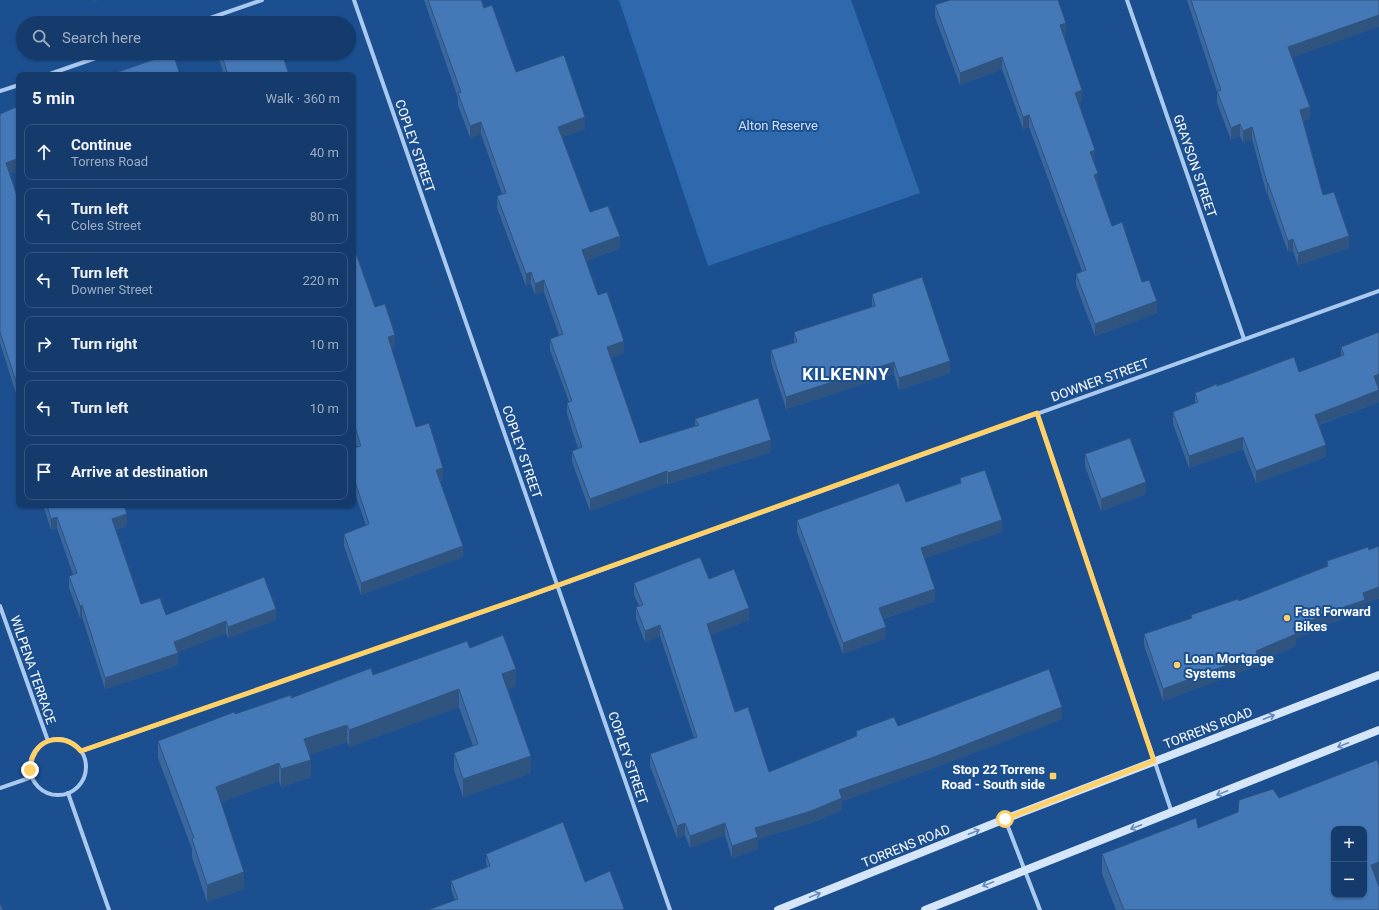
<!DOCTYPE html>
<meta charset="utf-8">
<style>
:root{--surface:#143b6b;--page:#1d4271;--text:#f1f3f6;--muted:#9dadc1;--line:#33557e}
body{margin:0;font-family:Roboto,sans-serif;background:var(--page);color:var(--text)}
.controls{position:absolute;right:12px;bottom:12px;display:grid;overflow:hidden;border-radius:8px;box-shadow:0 1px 3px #0004}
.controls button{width:36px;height:36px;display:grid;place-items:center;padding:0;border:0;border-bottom:1px solid var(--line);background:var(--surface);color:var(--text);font:20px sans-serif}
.stop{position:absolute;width:12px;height:12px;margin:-9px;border:3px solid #ffd166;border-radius:50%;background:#fff}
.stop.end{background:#ffd166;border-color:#fff;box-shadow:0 1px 4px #0008}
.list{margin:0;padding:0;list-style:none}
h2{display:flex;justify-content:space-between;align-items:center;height:52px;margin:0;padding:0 16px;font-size:17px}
h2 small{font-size:13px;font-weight:400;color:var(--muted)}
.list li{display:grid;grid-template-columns:26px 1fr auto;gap:12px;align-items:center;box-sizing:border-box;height:56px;margin:0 8px 8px;padding:0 8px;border:1px solid var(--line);border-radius:8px}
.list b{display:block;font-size:15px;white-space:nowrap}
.list p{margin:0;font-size:13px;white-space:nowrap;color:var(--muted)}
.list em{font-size:13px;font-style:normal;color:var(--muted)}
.icon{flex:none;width:22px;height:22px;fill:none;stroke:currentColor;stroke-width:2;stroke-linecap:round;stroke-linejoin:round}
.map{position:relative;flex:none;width:1379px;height:910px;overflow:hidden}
.search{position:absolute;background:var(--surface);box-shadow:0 1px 3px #0004;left:16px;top:16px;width:340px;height:44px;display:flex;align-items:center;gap:10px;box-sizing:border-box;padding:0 14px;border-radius:22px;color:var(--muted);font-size:15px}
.panel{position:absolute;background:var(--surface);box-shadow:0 1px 3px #0004;left:16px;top:72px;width:340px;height:436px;border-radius:8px}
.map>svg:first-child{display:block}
</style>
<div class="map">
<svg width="1379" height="910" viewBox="0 0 1379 910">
<rect width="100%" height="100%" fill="#1b4f8f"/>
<!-- green -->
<polygon fill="#2e69ad" points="619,0 851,0 920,193 708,266"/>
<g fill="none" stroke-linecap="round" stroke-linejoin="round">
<!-- minor -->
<g stroke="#a9c9ee" stroke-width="4">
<polyline points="354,0 670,910"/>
<polyline points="1127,0 1244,339"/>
<polyline points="196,23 262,0"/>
<polyline points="47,75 110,53"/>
<polyline points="0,91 19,85"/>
<polyline points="1037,413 1172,813"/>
<polyline points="0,606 48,741"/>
<circle cx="58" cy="767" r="28"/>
<polyline points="81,751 557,586 1379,291"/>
<polyline points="0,788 32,777"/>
<polyline points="68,793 109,910"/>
<polyline points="1005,819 1040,910"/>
</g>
<!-- secondary -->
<g stroke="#d6e6fa" stroke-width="8">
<polyline points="778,910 1005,819 1379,675"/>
<polyline points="925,910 1379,730"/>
</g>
</g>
<!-- wall -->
<g fill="#3a679d">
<polygon points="424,0 481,0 484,8 516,72 585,129 562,137 590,212 620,248 586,261 598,295 624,353 610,358 640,443 695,426 695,419 771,452 668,484 667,483 590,511 572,462 572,451 578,448 567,414 567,403 569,402 550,350 550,339 559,335 544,292 535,295 531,284 526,286 497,208 497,196 502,194 481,134 470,138 458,105 458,98"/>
<polygon points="1187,0 1379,0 1292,58 1310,118 1303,121 1323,195 1349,248 1298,265 1293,251 1288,252 1268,195 1267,195 1252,139 1243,143 1240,136 1231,140 1217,103 1217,92"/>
<polygon points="935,5 1066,34 1064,35 1082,102 1078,103 1095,162 1094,162 1098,185 1112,226 1142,282 1157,313 1095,336 1076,285 1076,274 1082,271 1029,127 1023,129 1002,69 960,85 935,17"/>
<polygon points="217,53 282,53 289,75 224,75"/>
<polygon points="19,106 19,170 10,173 19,202 19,403 0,343 0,114"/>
<polygon points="353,245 375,307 395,347 391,348 416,427 443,480 440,481 463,557 361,595 344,546 344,534 366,526 353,487 353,448 357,447 353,433"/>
<polygon points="872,294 950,373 899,390 894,374 786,409 771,362 771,350 794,343 794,332 872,307"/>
<polygon points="1379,332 1379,386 1378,387 1379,402 1319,425 1326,457 1256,483 1243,449 1189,468 1173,424 1173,412 1195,404 1195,393 1217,386 1299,372 1341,356 1341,347"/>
<polygon points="1085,454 1146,494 1101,511 1085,466"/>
<polygon points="960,478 1002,532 924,558 935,601 883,619 886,638 843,654 797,532 797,520 906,502 960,483"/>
<polygon points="43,505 124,505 127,526 115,530 141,604 166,615 276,620 228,638 226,633 178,652 178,665 105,689 82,617 80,618 69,588 69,576 73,575 57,528 51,530"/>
<polygon points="1327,561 1365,604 1365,612 1315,628 1315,631 1296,638 1296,646 1257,662 1257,666 1163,701 1144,645 1144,634 1191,618 1191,615 1239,601 1327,566"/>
<polygon points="709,579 749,620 710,635 735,712 769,772 856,736 856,731 898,726 1062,719 934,768 842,801 842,810 811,823 758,839 758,849 732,858 725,835 690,848 685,835 677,838 650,766 650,754 694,738 660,636 645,642 636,619 636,607 639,606 634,595 634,583"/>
<polygon points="470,648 516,686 508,689 531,773 463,797 454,770 454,753 473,746 459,707 349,747 347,742 309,755 311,777 281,787 279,781 221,802 244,889 207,902 192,857 192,849 158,758 158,741 235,714"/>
<polygon points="1379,765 1379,882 1377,882 1379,910 1116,910 1102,874 1102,854 1198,828 1279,798"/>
<polygon points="486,854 585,882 624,910 455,900 451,889 451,881 487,867 486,862"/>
</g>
<!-- shaded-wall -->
<g fill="#305480">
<polygon points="93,0 99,0 93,2"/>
<polygon points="1379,15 1379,27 1288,59 1288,47"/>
<polygon points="1066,23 1066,34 1060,37 1060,25"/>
<polygon points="1002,57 1002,69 960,85 960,73"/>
<polygon points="1082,90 1082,102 1075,105 1075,93"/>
<polygon points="1310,107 1310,118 1300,122 1300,110"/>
<polygon points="1029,115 1029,127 1023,129 1023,117"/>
<polygon points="585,117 585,129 558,139 558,127"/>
<polygon points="481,122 481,134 470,138 470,126"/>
<polygon points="1240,124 1240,136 1231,140 1231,128"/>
<polygon points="1252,127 1252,139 1243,143 1243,131"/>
<polygon points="1095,150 1095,162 1090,164 1090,152"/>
<polygon points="19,158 19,170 6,175 6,163"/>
<polygon points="1098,173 1098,185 1094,175"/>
<rect x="1267" y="183" width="1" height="12"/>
<polygon points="620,236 620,248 582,262 582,250"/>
<polygon points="1349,236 1349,248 1298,265 1298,253"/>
<polygon points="1293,239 1293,251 1288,252 1288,241"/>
<polygon points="531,272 531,284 526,286 526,274"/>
<polygon points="544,280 544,292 535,295 535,284"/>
<polygon points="1157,301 1157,313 1095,336 1095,324"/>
<polygon points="395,335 395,347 388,349 388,337"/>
<polygon points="624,341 624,353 607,359 607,347"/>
<polygon points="950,361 950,373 899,390 899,378"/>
<polygon points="894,362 894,374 786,409 786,397"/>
<polygon points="1379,374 1379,386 1374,388 1374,376"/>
<polygon points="1379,390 1379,402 1315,426 1315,415"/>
<polygon points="1243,437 1243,449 1189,468 1189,456"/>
<polygon points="771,440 771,452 668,484 668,473"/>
<polygon points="1326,445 1326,457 1256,483 1256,471"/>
<polygon points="443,468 443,480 436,482 436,470"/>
<polygon points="667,471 667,483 590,511 590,499"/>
<polygon points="1146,482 1146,494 1101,511 1101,499"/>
<polygon points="127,514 127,526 112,531 112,519"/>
<polygon points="57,517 57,528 51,530 51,519"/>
<polygon points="1002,520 1002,532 921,560 921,548"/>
<polygon points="463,546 463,557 361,595 361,583"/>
<polygon points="1379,587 1379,599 1365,604 1365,612 1315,628 1315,631 1296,638 1296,646 1257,662 1257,666 1163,701 1163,689 1256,651 1293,628 1314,617 1363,593"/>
<polygon points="935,589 935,601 879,620 879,608"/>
<polygon points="82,605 82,617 80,618 80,606"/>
<polygon points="749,608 749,620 707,636 707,624"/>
<polygon points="276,609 276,620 228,638 228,627"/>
<polygon points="226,621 226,633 174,654 174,642"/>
<polygon points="660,625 660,636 645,642 645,631"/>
<polygon points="886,627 886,638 843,654 843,643"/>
<polygon points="178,653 178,665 105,689 105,678"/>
<polygon points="516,669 516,686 502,691 502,674"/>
<polygon points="459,689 459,707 349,747 349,730"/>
<polygon points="1062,707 1062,719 934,768 842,801 842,810 811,823 758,839 758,849 732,858 732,846 755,828 839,790"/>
<polygon points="347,725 347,742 304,757 304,739"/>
<polygon points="531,756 531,773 463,797 463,779"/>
<polygon points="311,760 311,777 281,787 281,769"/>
<polygon points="279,763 279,781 216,804 216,787"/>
<polygon points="685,823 685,835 677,838 677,826"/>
<polygon points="725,823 725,835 690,848 690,836"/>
<polygon points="1379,862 1379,882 1371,885 1371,865"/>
<polygon points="244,872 244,889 207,902 207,885"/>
</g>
<!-- building -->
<g fill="#4478b7" stroke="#305480" fill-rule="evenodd">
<polygon points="428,0 481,0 484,8 492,5 516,72 564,55 585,117 558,127 590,212 608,206 620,236 582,250 598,295 607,292 624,341 607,347 640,443 699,425 695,419 758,398 771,440 668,473 667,471 590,499 572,451 582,447 567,403 572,401 550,339 563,334 544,280 535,284 531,272 526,274 497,196 506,193 481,122 470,126 458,93 461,92"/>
<polygon points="950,0 1058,0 1066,23 1060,25 1082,90 1075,93 1095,150 1090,152 1098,173 1094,175 1112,226 1122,222 1142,282 1149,280 1157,301 1095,324 1076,274 1086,270 1029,115 1023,117 1002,57 960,73 935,5"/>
<polygon points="1191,0 1379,0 1379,15 1288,47 1310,107 1300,110 1323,195 1334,192 1349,236 1298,253 1293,239 1288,241 1268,183 1267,183 1252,127 1243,131 1240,124 1231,128 1217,91 1221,90"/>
<polygon points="254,16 256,23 235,23"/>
<polygon points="173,53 180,75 109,75"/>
<polygon points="221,53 282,53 289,75 228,75"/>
<polygon points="19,106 19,158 6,163 19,202 19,391 0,332 0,114"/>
<polygon points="353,245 375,307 385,304 395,335 388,337 416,427 429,423 443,468 436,470 463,546 361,583 344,534 369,524 353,475 353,448 361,446 353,421"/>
<polygon points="922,277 950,361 899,378 894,362 786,397 771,350 797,342 794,332 875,306 872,294"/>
<polygon points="1379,332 1379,374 1374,376 1379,390 1315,415 1326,445 1256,471 1243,437 1189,456 1173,412 1198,402 1195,393 1217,384 1217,386 1294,357 1299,372 1344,355 1341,347"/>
<polygon points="1130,438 1146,482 1101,499 1085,454"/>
<polygon points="985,470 1002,520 921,548 935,589 879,608 886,627 843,643 797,520 899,483 906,502 961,483 960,478"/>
<polygon points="47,505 124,505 127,514 112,519 141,604 160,598 166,615 264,577 276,609 228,627 226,621 174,642 178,653 105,678 82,605 80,606 69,576 77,573 57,517 51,519"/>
<polygon points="1379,546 1379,587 1363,593 1365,600 1314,617 1315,619 1293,628 1296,634 1256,651 1257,654 1163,689 1144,634 1192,618 1191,615 1238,599 1239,601 1328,566 1327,561 1368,547 1369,550"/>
<polygon points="700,557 709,579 734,569 749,608 707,624 735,712 748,707 769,772 857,736 856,731 894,717 898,726 1049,669 1062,707 934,757 839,790 842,798 811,811 755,828 758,837 732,846 725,823 690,836 685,823 677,826 650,754 697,737 660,625 645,631 636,607 643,605 634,583"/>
<polygon points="503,635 516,669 502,674 531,756 463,779 454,753 478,744 459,689 349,730 347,725 304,739 311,760 281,769 279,763 216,787 244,872 207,885 192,839 194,838 158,741 234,712 235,714 291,695 291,698 371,668 373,675 467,641 470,648"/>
<path d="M1377,760L1379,765V862L1371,865L1379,887V910H1124L1102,854L1196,818L1198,828L1238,812L1239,800L1273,789L1279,798ZM1334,829H1364V895H1334Z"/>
<polygon points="563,822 585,882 610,871 624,908 623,910 428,910 458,899 451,881 490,866 486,854"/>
<polygon points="0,903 3,910 0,910"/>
</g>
<!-- one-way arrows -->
<defs><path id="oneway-shaft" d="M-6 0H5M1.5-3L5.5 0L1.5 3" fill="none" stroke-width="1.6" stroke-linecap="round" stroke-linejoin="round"/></defs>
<g stroke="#668bba">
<use href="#oneway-shaft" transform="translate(1269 717) rotate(-21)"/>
<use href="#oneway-shaft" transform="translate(1343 745) rotate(158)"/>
<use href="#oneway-shaft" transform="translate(1222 793) rotate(158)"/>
<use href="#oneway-shaft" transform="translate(1136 827) rotate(159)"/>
<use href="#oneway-shaft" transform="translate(974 832) rotate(-22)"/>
<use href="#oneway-shaft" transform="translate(988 884) rotate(158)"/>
<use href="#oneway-shaft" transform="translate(815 895) rotate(-22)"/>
</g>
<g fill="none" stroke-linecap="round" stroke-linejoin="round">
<!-- route -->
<path stroke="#ffd166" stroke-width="5" d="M30,770C31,740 61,729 81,751L525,597L1037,413L1154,761L1005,819"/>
</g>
<!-- markers -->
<g fill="#ffd166" stroke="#1b4f8f" stroke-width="1.5">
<circle cx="1287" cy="618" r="4"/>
<circle cx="1177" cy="665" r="4"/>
<rect x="1049" y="772" width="8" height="8" rx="2"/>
</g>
<g text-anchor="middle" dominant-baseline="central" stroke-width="4" stroke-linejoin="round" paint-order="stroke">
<!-- park labels -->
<g font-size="13" fill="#cfe3fa" stroke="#1b4f8f">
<text x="778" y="125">Alton Reserve</text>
</g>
<!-- street labels -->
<g font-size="13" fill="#fff" stroke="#1b4f8f">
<text transform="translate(415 146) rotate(71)">COPLEY STREET</text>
<text transform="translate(1195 166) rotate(71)">GRAYSON STREET</text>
<text transform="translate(1100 380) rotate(-20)">DOWNER STREET</text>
<text transform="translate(522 452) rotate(71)">COPLEY STREET</text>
<text transform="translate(33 670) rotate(71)">WILPENA TERRACE</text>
<text transform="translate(1208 728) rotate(-21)">TORRENS ROAD</text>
<text transform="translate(628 758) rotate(71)">COPLEY STREET</text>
<text transform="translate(906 846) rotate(-22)">TORRENS ROAD</text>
</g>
<!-- poi labels -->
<g font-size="13" font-weight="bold" fill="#fff" stroke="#1b4f8f" text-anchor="start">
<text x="1295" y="611">Fast Forward<tspan x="1295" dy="15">Bikes</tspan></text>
<text x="1185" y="658">Loan Mortgage<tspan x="1185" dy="15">Systems</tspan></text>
<text x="1045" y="769" text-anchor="end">Stop 22 Torrens<tspan x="1045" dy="15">Road - South side</tspan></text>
</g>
<!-- district labels -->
<g font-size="17" font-weight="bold" letter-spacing="1" fill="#fff" stroke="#1b4f8f">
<text x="846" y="374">KILKENNY</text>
</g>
</g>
</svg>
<div class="controls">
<button>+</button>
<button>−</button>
</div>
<div class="stop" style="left:1005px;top:819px"></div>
<div class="stop end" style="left:30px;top:770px"></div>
<div class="search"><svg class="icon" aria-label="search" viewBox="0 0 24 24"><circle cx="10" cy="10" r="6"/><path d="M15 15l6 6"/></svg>Search here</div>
<section class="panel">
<h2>5 min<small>Walk · 360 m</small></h2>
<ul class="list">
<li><svg class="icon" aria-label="ahead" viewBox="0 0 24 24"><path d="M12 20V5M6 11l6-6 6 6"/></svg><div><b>Continue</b><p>Torrens Road</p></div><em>40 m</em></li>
<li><svg class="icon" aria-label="left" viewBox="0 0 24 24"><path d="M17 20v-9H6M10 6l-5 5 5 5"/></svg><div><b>Turn left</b><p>Coles Street</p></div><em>80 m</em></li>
<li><svg class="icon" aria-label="left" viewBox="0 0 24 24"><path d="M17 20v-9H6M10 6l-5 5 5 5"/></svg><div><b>Turn left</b><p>Downer Street</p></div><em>220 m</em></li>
<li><svg class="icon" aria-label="right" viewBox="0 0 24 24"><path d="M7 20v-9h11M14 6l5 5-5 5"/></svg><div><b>Turn right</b></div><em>10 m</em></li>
<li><svg class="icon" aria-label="left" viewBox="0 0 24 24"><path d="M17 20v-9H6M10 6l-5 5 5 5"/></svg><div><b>Turn left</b></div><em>10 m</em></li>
<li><svg class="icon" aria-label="arrive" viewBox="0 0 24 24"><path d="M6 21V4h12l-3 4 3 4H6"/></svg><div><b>Arrive at destination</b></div></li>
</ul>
</section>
</div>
